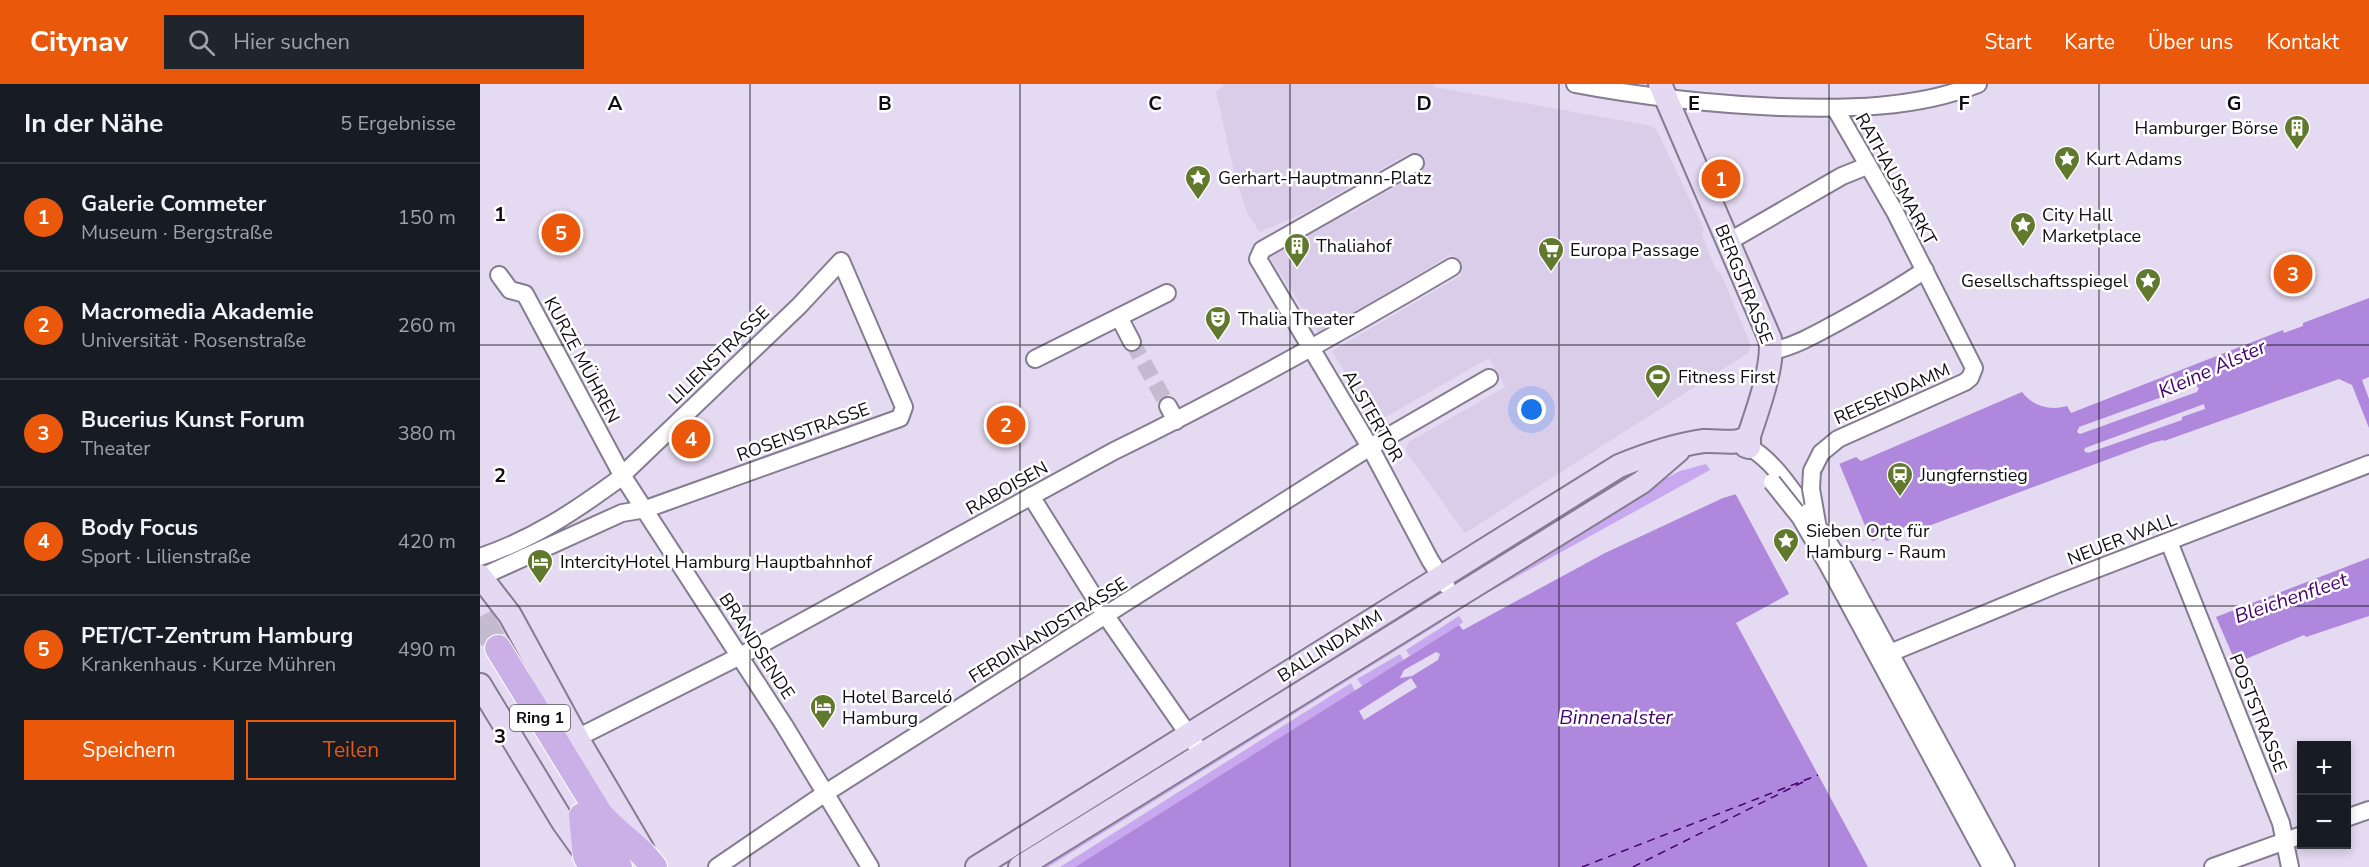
<!DOCTYPE html>
<html lang="de">
<meta charset="utf-8">
<style>
:root{--surface:#171b24;--page:#20242c;--text:#f1f3f6;--muted:#9ea1a6;--line:#363941;--accent:#ea580c}
body{margin:0;font-family:"Nunito Sans",sans-serif;background:var(--page);color:var(--text)}
.controls{position:absolute;right:18px;bottom:18px;display:grid;overflow:hidden;border-radius:0px;box-shadow:0 3px 9px #0003}
.controls button{width:54px;height:54px;display:grid;place-items:center;padding:0;border:0;border-bottom:2px solid var(--line);background:var(--surface);color:var(--text);font:30px sans-serif}
.you{position:absolute;left:1052px;top:326px;width:21px;height:21px;margin:-15px;border:4px solid #fff;border-radius:50%;background:#1a73e8;box-shadow:0 0 0 9px #1a73e833}
.badge{display:grid;place-items:center;width:39px;height:39px;border-radius:50%;background:var(--accent);color:#fff;font-size:20px;font-weight:700}
.pin{position:absolute;translate:-50% -50%;border:3px solid #fff;box-shadow:0 2px 6px #0006}
.list{margin:0;padding:0;list-style:none}
h2{display:flex;justify-content:space-between;align-items:center;height:78px;margin:0;padding:0 24px;font-size:26px}
h2 small{font-size:20px;font-weight:400;color:var(--muted)}
.list li{display:grid;grid-template-columns:39px 1fr auto;gap:18px;align-items:center;box-sizing:border-box;height:108px;padding:0 24px;border-top:2px solid var(--line)}
.list b{display:block;font-size:22px;white-space:nowrap}
.list p{margin:0;font-size:20px;white-space:nowrap;color:var(--muted)}
.list em{font-size:20px;font-style:normal;color:var(--muted)}
.actions{display:flex;gap:12px;padding:18px 24px}
.actions a{flex:1;padding:14px 0;border:2px solid var(--accent);border-radius:0px;text-align:center;font-size:21px;color:var(--accent)}
.actions .main{background:var(--accent);color:#fff}
.icon{flex:none;width:33px;height:33px;fill:none;stroke:currentColor;stroke-width:2;stroke-linecap:round;stroke-linejoin:round}
.map{position:relative;flex:none;width:1889px;height:783px;overflow:hidden}
header{display:flex;align-items:center;gap:36px;box-sizing:border-box;height:84px;padding:0 30px;background:var(--accent);color:#fff}
header strong{font-size:28px}
nav{display:flex;gap:33px;margin-inline-start:auto;font-size:21px}
.search{width:420px;height:54px;background:var(--page);display:flex;align-items:center;gap:15px;box-sizing:border-box;padding:0 21px;border-radius:0px;color:var(--muted);font-size:22px}
main{display:flex}
aside{flex:1;background:var(--surface)}
.map>svg:first-child{display:block}
</style>
<header>
<strong>Citynav</strong>
<div class="search"><svg class="icon" aria-label="search" viewBox="0 0 24 24"><circle cx="10" cy="10" r="6"/><path d="M15 15l6 6"/></svg>Hier suchen</div>
<nav><a>Start</a><a>Karte</a><a>Über uns</a><a>Kontakt</a></nav>
</header>
<main>
<aside>
<h2>In der Nähe<small>5 Ergebnisse</small></h2>
<ul class="list">
<li><span class="badge">1</span><div><b>Galerie Commeter</b><p>Museum · Bergstraße</p></div><em>150 m</em></li>
<li><span class="badge">2</span><div><b>Macromedia Akademie</b><p>Universität · Rosenstraße</p></div><em>260 m</em></li>
<li><span class="badge">3</span><div><b>Bucerius Kunst Forum</b><p>Theater</p></div><em>380 m</em></li>
<li><span class="badge">4</span><div><b>Body Focus</b><p>Sport · Lilienstraße</p></div><em>420 m</em></li>
<li><span class="badge">5</span><div><b>PET/CT-Zentrum Hamburg</b><p>Krankenhaus · Kurze Mühren</p></div><em>490 m</em></li>
</ul>
<div class="actions"><a class="main">Speichern</a><a>Teilen</a></div>
</aside>
<div class="map">
<svg width="1889" height="783" viewBox="0 0 1889 783">
<rect width="100%" height="100%" fill="#e4daf1"/>
<!-- built -->
<polygon fill="#d9cdea" points="743,0 954,0 954,3 960,4 1172,42 1176,45 1224,145 1222,151 1236,186 1241,190 1271,262 1268,269 985,449 927,369 926,365 929,358 1025,303 1009,274 895,339 852,267 982,191 971,170 840,251 789,172 853,135 873,128 940,88 929,69 824,129 780,148 768,131 755,92 736,7 743,2"/>
<!-- green -->
<g fill="#c8a8ef">
<polygon points="1175,376 993,493 988,486 1132,396"/>
<polygon points="1226,380 1230,386 1005,510 1001,504 1179,398 1200,387"/>
<polygon points="979,532 983,538 979,541 930,572 926,566"/>
<polygon points="960,535 962,538 568,783 564,783"/>
<polygon points="920,570 924,577 882,602 877,595"/>
<polygon points="871,599 875,607 595,783 580,783"/>
</g>
<!-- water -->
<g fill="#af87dd" fill-rule="evenodd">
<path d="M1889,214V293L1882,296L1889,315V344L1872,301L1859,295L1684,357L1683,356L1672,359L1443,444L1440,438L1412,448L1414,455L1407,457L1401,453L1393,457L1389,455L1306,503L1309,510L1256,539L1388,783H595L979,541L983,546L1125,469L1243,414L1359,380L1376,373L1381,377L1542,308C1553,322 1569,327 1587,322L1591,329L1803,246L1804,249L1823,242V239ZM1715,301L1719,304L1717,308L1600,350L1597,348L1599,343ZM1724,320L1725,325L1702,333V336L1608,369L1604,367L1605,364ZM956,568L960,570L958,576L932,592L920,594L924,586ZM931,594L937,603L884,636L879,627Z"/>
<polygon points="1889,474 1889,532 1826,553 1824,551 1756,579 1736,533"/>
</g>
<!-- pier -->
<polygon fill="#e4daf1" points="1359,379 1391,456 1307,506 1255,409"/>
<g fill="none" stroke-linecap="round" stroke-linejoin="round">
<!-- ferry -->
<g stroke="#43016e" stroke-width="1.5" stroke-dasharray="8 6" stroke-linecap="butt">
<polyline points="1102,783 1338,691"/>
<polyline points="1153,783 1329,695"/>
</g>
<!-- street-tunnel -->
<polyline stroke="#c4bbd0" stroke-width="16" stroke-dasharray="16 8" stroke-linecap="butt" points="652,258 688,322"/>
<!-- primary-tunnel -->
<polyline stroke="#c4bbd0" stroke-width="26" stroke-dasharray="26 13" stroke-linecap="butt" points="0,533 18,564"/>
<defs>
<g id="street">
<path d="M1095,0C1163,13 1230,20 1299,23C1365,25 1436,25 1498,0"/>
<polyline points="935,79 782,166 778,175 890,363 950,476 966,501"/>
<polyline points="1248,158 1362,92 1387,82"/>
<polyline points="19,191 30,206 45,210 142,391 304,641 390,783"/>
<polyline points="639,233 652,258"/>
<path d="M1292,267C1316,262 1338,249 1360,237C1389,221 1417,205 1445,186"/>
<polyline points="555,275 687,209"/>
<polyline points="688,322 696,337"/>
<path d="M1269,363C1292,376 1309,402 1324,423"/>
<polyline points="1332,387 1341,369 1358,355 1485,298 1490,294 1494,284 1415,128 1355,24"/>
<polyline points="551,412 626,532 722,670"/>
<polyline points="1689,458 1801,739 1810,783"/>
<path d="M0,473C53,455 92,429 136,397L319,222L361,177L424,323L420,334L166,425L142,429L1,493"/>
<polyline points="1359,475 1526,783"/>
<polyline points="1348,481 1511,783"/>
<polyline points="1410,569 1575,501 1889,380"/>
<path d="M97,654L260,572L634,367C749,311 862,248 972,183"/>
<polyline points="1866,734 1889,726"/>
<polyline points="237,783 344,710 890,363 1009,294"/>
<polyline points="1733,783 1822,751"/>
</g>
<g id="secondary">
<path d="M1180,0L1290,255C1295,279 1277,327 1269,352V363L1266,362"/>
<polyline points="0,492 30,531 97,654 163,766"/>
<polyline points="0,601 83,738 108,773"/>
<path d="M497,783L1139,382C1166,371 1194,361 1224,357C1239,356 1257,362 1269,352"/>
<polyline points="540,783 1162,398 1198,367"/>
</g>
<g id="primary">
<path d="M18,564L119,729C135,749 159,762 174,783"/>
<polyline points="102,732 106,772 112,783"/>
<polyline points="104,733 139,783"/>
</g>
</defs>
<!-- street casing -->
<use href="#street" stroke="#857c91" stroke-width="20"/>
<!-- secondary casing -->
<use href="#secondary" stroke="#857c91" stroke-width="26"/>
<!-- primary casing -->
<use href="#primary" stroke="#fff" stroke-width="28"/>
<!-- street -->
<use href="#street" stroke="#fff" stroke-width="16"/>
<!-- secondary -->
<use href="#secondary" stroke="#e4d8f3" stroke-width="22"/>
<!-- primary -->
<use href="#primary" stroke="#cab0e6" stroke-width="26"/>
<defs>
<g id="street-bridge">
<polyline points="1332,387 1331,405 1337,439"/>
<polyline points="1292,398 1320,433 1348,481"/>
<polyline points="1328,428 1359,475"/>
</g>
</defs>
<!-- street-bridge casing -->
<use href="#street-bridge" stroke="#857c91" stroke-width="20" stroke-linecap="butt"/>
<!-- street-bridge -->
<use href="#street-bridge" stroke="#fff" stroke-width="16"/>
</g>
<!-- grid -->
<path fill="none" stroke="#0f0c13" stroke-width="1.5" stroke-opacity="0.55" d="M270,0V783M540,0V783M810,0V783M1079,0V783M1349,0V783M1619,0V783M0,261H1889M0,522H1889"/>
<!-- icons -->
<defs>
<symbol id="building-pin" viewBox="-11 -11 22 30"><path d="M0 17L-7.5 6A9.5 9.5 0 1 1 7.5 6Z" fill="#61792c" stroke="#fff"/><path d="M-4-6H4V6H1V3H-1V6H-4ZM-2.5-4.3h1.7v1.8h-1.7ZM.8-4.3h1.7v1.8H.8ZM-2.5-1h1.7V.8h-1.7ZM.8-1h1.7V.8H.8Z" fill="#fff"/></symbol>
<symbol id="sight-pin" viewBox="-11 -11 22 30"><path d="M0 17L-7.5 6A9.5 9.5 0 1 1 7.5 6Z" fill="#61792c" stroke="#fff"/><path d="M0-6L1.8-2.2L6-1.7L2.9 1.2L3.7 5.4L0 3.3L-3.7 5.4L-2.9 1.2L-6-1.7L-1.8-2.2Z" fill="#fff"/></symbol>
<symbol id="supermarket-pin" viewBox="-11 -11 22 30"><path d="M0 17L-7.5 6A9.5 9.5 0 1 1 7.5 6Z" fill="#61792c" stroke="#fff"/><path d="M-6-5.5h2.5l.6 2H6L4.5 2H-2.5L-4.4-4H-6ZM-1.5 3.2a1.3 1.3 0 1 0 .1 0ZM3 3.2a1.3 1.3 0 1 0 .1 0Z" fill="#fff"/></symbol>
<symbol id="theatre-pin" viewBox="-11 -11 22 30"><path d="M0 17L-7.5 6A9.5 9.5 0 1 1 7.5 6Z" fill="#61792c" stroke="#fff"/><path d="M-5-5.5Q0-4 5-5.5V0Q5 5 0 6Q-5 5-5 0ZM-3.3-2.5H-1v1.5H-3.3ZM1-2.5H3.3v1.5H1ZM-2.8 1Q0 5.5 2.8 1Z" fill="#fff"/></symbol>
<symbol id="stadium-pin" viewBox="-11 -11 22 30"><path d="M0 17L-7.5 6A9.5 9.5 0 1 1 7.5 6Z" fill="#61792c" stroke="#fff"/><path d="M0-5a6.5 5 0 1 0 0 10a6.5 5 0 1 0 0-10ZM-3.5-1.8h7v3.6h-7Z" fill="#fff"/></symbol>
<symbol id="station-pin" viewBox="-11 -11 22 30"><path d="M0 17L-7.5 6A9.5 9.5 0 1 1 7.5 6Z" fill="#61792c" stroke="#fff"/><path d="M-3-6H3Q5-6 5-4V2Q5 4 3 4L4.5 6H3L1.5 4h-3L-3 6H-4.5L-3 4Q-5 4-5 2V-4Q-5-6-3-6ZM-3.5-4v3h7v-3ZM-3.5 1v1.5H-2V1ZM2 1v1.5H3.5V1Z" fill="#fff"/></symbol>
<symbol id="hotel-pin" viewBox="-11 -11 22 30"><path d="M0 17L-7.5 6A9.5 9.5 0 1 1 7.5 6Z" fill="#61792c" stroke="#fff"/><path d="M-6-4.5h1.5V1H6V5H4.5V3h-9V5H-6ZM-4 0a1.8 1.8 0 1 1 3.6 0ZM.5 0V-2.5h3Q6-2.5 6 0Z" fill="#fff"/></symbol>
</defs>
<g fill-rule="evenodd">
<use href="#building-pin" x="1802" y="29" width="30" height="40"/>
<use href="#sight-pin" x="1572" y="60" width="30" height="40"/>
<use href="#sight-pin" x="703" y="79" width="30" height="40"/>
<use href="#sight-pin" x="1528" y="126" width="30" height="40"/>
<use href="#building-pin" x="802" y="147" width="30" height="40"/>
<use href="#supermarket-pin" x="1056" y="151" width="30" height="40"/>
<use href="#sight-pin" x="1653" y="182" width="30" height="40"/>
<use href="#theatre-pin" x="723" y="220" width="30" height="40"/>
<use href="#stadium-pin" x="1163" y="278" width="30" height="40"/>
<use href="#station-pin" x="1405" y="376" width="30" height="40"/>
<use href="#sight-pin" x="1291" y="442" width="30" height="40"/>
<use href="#hotel-pin" x="45" y="463" width="30" height="40"/>
<use href="#hotel-pin" x="328" y="608" width="30" height="40"/>
</g>
<g text-anchor="middle" dominant-baseline="central" stroke-width="5" stroke-linejoin="round" paint-order="stroke">
<!-- shield labels -->
<rect fill="#fff" stroke="#57555a" stroke-width="1.5" x="30" y="621" width="60" height="26" rx="4.5"/>
<g font-size="16" font-weight="bold" fill="#0f0c13">
<text x="60" y="634">Ring 1</text>
</g>
<!-- poi labels -->
<g font-size="18" fill="#0f0c13" stroke="#fff" text-anchor="start">
<text x="1798" y="44" text-anchor="end">Hamburger Börse</text>
<text x="1606" y="75">Kurt Adams</text>
<text x="738" y="94">Gerhart-Hauptmann-Platz</text>
<text x="1562" y="131">City Hall<tspan x="1562" dy="21">Marketplace</tspan></text>
<text x="836" y="162">Thaliahof</text>
<text x="1090" y="166">Europa Passage</text>
<text x="1648" y="197" text-anchor="end">Gesellschaftsspiegel</text>
<text x="758" y="235">Thalia Theater</text>
<text x="1198" y="293">Fitness First</text>
<text x="1440" y="391">Jungfernstieg</text>
<text x="1326" y="447">Sieben Orte für<tspan x="1326" dy="21">Hamburg - Raum</tspan></text>
<text x="80" y="478">IntercityHotel Hamburg Hauptbahnhof</text>
<text x="362" y="613">Hotel Barceló<tspan x="362" dy="21">Hamburg</tspan></text>
</g>
<!-- street labels -->
<g font-size="18" fill="#0f0c13" stroke="#fff">
<text transform="translate(1416 95) rotate(61)">RATHAUSMARKT</text>
<text transform="translate(1264 200) rotate(68)">BERGSTRASSE</text>
<text transform="translate(239 271) rotate(-44)">LILIENSTRASSE</text>
<text transform="translate(102 276) rotate(62)">KURZE MÜHREN</text>
<text transform="translate(1412 310) rotate(-24)">REESENDAMM</text>
<text transform="translate(893 332) rotate(60)">ALSTERTOR</text>
<text transform="translate(323 348) rotate(-20)">ROSENSTRASSE</text>
<text transform="translate(527 404) rotate(-29)">RABOISEN</text>
<text transform="translate(1642 455) rotate(-21)">NEUER WALL</text>
<text transform="translate(568 546) rotate(-32)">FERDINANDSTRASSE</text>
<text transform="translate(277 562) rotate(57)">BRANDSENDE</text>
<text transform="translate(850 562) rotate(-32)">BALLINDAMM</text>
<text transform="translate(1778 629) rotate(68)">POSTSTRASSE</text>
</g>
<!-- water labels -->
<g font-size="20" font-style="italic" fill="#43016e" stroke="#fff">
<text transform="translate(1732 285) rotate(-24)">Kleine Alster</text>
<text transform="translate(1811 514) rotate(-19)">Bleichenfleet</text>
<text x="1136" y="633">Binnenalster</text>
</g>
</g>
<g font-size="20" text-anchor="middle" font-weight="bold" fill="#0f0c13" stroke="#fff" stroke-width="5" stroke-linejoin="round" paint-order="stroke">
<text x="135" y="26">A</text>
<text x="405" y="26">B</text>
<text x="675" y="26">C</text>
<text x="944" y="26">D</text>
<text x="1214" y="26">E</text>
<text x="1484" y="26">F</text>
<text x="1754" y="26">G</text>
<text x="20" y="137">1</text>
<text x="20" y="398">2</text>
<text x="20" y="659">3</text>
</g>
</svg>
<div class="controls">
<button>+</button>
<button>−</button>
</div>
<div class="you"></div>
<div class="pin badge" style="left:1241px;top:95px">1</div>
<div class="pin badge" style="left:526px;top:341px">2</div>
<div class="pin badge" style="left:1813px;top:190px">3</div>
<div class="pin badge" style="left:211px;top:355px">4</div>
<div class="pin badge" style="left:81px;top:149px">5</div>
</div>
</main>
